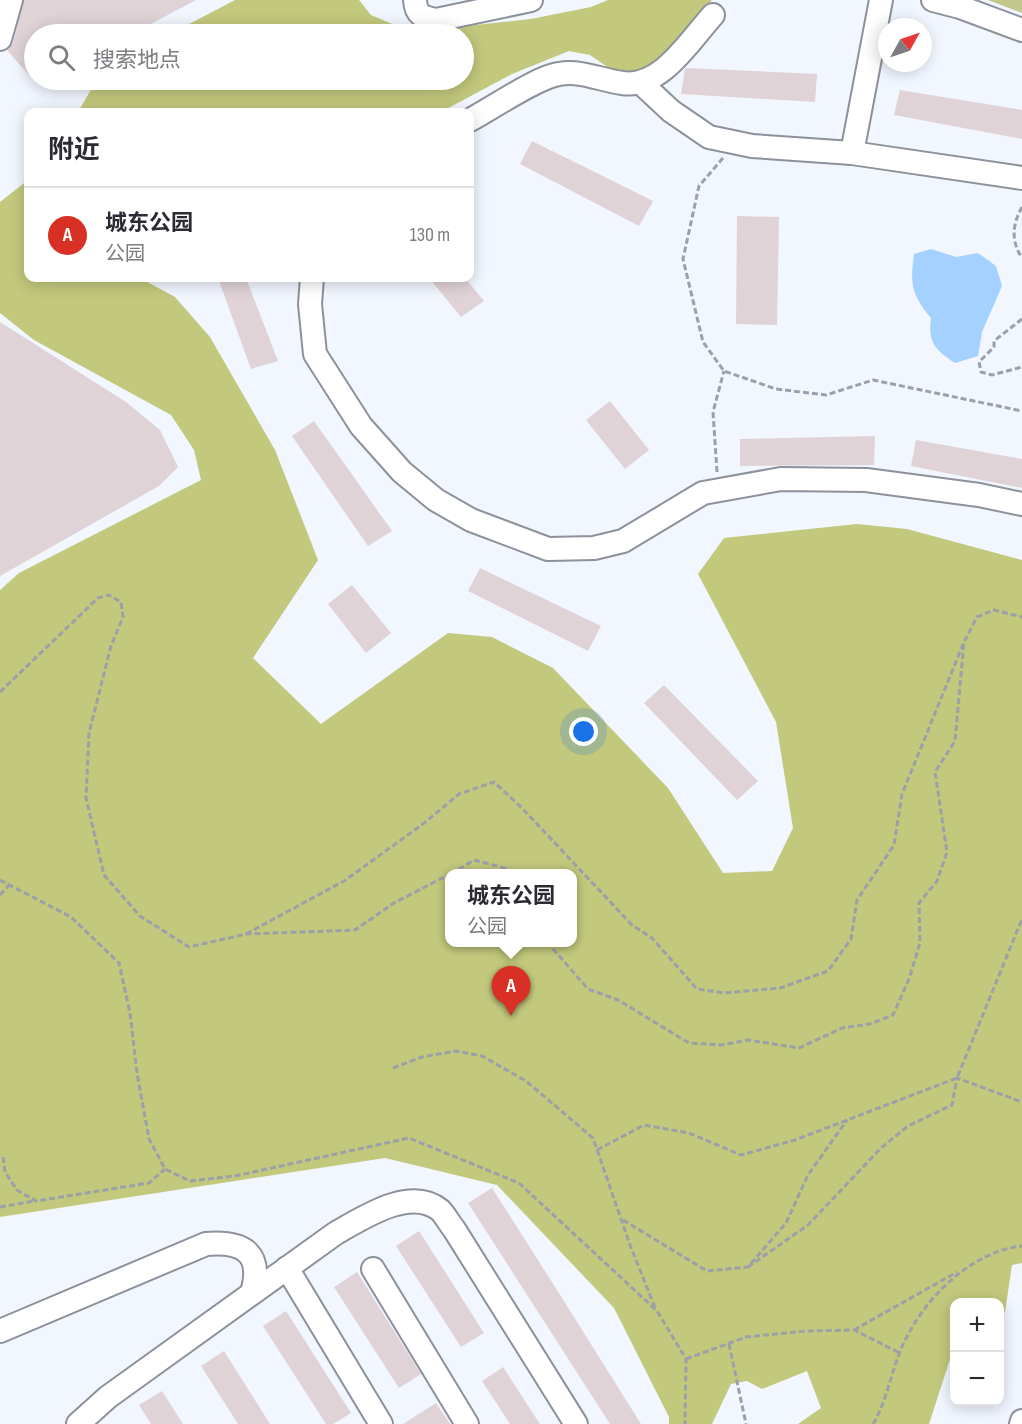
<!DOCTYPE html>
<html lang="zh">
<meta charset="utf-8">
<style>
:root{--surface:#fff;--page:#f2f2f3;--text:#2b2b33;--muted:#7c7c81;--line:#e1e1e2;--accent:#d93025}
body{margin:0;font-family:"Sofia Sans Condensed","Noto Sans SC",sans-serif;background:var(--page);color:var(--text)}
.controls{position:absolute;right:18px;bottom:18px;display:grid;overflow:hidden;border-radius:12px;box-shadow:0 3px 15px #0003}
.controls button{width:54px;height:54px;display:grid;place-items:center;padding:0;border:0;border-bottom:2px solid var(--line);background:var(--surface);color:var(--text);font:30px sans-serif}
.compass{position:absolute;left:878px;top:18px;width:54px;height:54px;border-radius:50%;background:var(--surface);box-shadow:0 3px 15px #0003;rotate:50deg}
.you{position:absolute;left:584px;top:732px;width:21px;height:21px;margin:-15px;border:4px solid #fff;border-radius:50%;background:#1a73e8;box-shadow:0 0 0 9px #1a73e833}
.badge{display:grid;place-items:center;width:39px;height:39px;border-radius:50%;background:var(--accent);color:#fff;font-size:20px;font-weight:700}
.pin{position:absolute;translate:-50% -50px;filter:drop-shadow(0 2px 3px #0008)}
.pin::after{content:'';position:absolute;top:32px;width:21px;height:18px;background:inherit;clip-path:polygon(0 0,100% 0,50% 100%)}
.popup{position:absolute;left:445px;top:869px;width:132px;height:78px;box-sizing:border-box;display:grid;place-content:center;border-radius:12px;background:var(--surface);filter:drop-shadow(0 2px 4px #0005);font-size:20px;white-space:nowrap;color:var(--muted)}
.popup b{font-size:22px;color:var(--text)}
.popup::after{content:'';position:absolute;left:50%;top:100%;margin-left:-12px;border:12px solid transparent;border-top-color:var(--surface)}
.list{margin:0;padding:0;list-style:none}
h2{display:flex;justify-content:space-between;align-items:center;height:78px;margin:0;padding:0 24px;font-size:26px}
h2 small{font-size:20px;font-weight:400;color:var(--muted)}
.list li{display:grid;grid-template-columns:39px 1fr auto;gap:18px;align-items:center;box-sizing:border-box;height:96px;padding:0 24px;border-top:2px solid var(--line)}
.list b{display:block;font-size:22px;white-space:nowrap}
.list p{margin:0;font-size:20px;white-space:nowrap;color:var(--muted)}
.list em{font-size:20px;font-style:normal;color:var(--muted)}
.icon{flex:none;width:33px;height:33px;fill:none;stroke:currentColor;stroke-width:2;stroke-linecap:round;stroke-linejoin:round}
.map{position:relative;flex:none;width:1022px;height:1424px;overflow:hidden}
.search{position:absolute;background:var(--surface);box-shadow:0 3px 15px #0003;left:24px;top:24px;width:450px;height:66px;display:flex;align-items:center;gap:15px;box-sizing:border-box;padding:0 21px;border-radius:33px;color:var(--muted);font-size:22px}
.panel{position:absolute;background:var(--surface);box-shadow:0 3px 15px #0003;left:24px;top:108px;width:450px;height:174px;border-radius:12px}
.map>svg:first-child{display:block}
</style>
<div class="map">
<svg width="1022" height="1424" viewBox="0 0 1022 1424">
<rect width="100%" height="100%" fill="#f1f6ff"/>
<!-- green -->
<polygon fill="#c2c88c" points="988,0 1022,0 1022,13"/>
<!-- forest -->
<g fill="#c2c87c" fill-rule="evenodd">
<polygon points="235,0 359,0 371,15 411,32 531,19 591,7 608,0 712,0 669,54 645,73 616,73 590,55 569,51 512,74 441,112 78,112 92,88 105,80 464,80 464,34 170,34"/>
<path d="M28,180V278H140L175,297L210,337L275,450L318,560L253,658L321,724L448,633L492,637L553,668L668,788L723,873L772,871L793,828L776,722L698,574L724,538L857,524L907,529L1022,560V1263L1012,1265L1005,1312L1000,1316V1302H954V1347L929,1424H798L821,1408L807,1371L762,1389L747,1381L731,1384L712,1424H669V1417L614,1308L497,1185L385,1158L0,1217V590L19,573L201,480L194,450L171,415L34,340L0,313V202ZM450,874H572V942H450Z"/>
</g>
<!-- water -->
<path fill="#a4d1ff" d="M931,249L956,257L978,253L996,266L1002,286L982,332L978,356L955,363C934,349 928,342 931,318C911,294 910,284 914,254Z"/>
<!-- building -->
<g fill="#e0d3d7">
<polygon points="24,0 196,0 132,34 34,34 34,81 7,50 13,43"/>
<polygon points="685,68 817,74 815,102 681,94"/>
<polygon points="900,90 1022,110 1022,139 894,115"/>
<polygon points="532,141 653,201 639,226 520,164"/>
<polygon points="737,216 779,217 777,325 736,324"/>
<polygon points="218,278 246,278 278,361 251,369"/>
<polygon points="429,278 465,278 484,301 461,317"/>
<polygon points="0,322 126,402 160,430 178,467 159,486 0,576"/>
<polygon points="610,401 649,450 625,469 586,420"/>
<polygon points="314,421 392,531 368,546 292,436"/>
<polygon points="875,436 874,465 740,466 740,439"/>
<polygon points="916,440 1022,459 1022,488 911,466"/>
<polygon points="480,568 601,626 588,651 468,591"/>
<polygon points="352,585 391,633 366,653 328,604"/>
<polygon points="664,685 758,781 737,800 644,703"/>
<polygon points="492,1188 557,1290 641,1424 610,1424 468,1203"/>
<polygon points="419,1231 484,1333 461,1347 396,1246"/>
<polygon points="357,1272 421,1374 399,1388 334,1287"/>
<polygon points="286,1311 351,1413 333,1424 326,1424 263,1326"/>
<polygon points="224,1351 270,1424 238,1424 201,1366"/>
<polygon points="503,1367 540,1424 510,1424 482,1381"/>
<polygon points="162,1391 183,1424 151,1424 139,1405"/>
<polygon points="436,1403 450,1424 403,1424"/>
</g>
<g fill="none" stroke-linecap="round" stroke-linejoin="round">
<defs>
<g id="minor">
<path d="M415,0C416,15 422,17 436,20L531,0"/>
<polyline points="933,0 960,7 1022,30"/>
<polyline points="0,39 11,0"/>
<polyline points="641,83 671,111 709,137 752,146 852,153 1022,178"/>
<path d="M470,120C491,109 537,77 559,74C581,70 600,80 622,83C661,89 690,40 713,15"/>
<polyline points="852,153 881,0"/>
<polyline points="312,278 310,304 315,354 361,426 402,472 436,500 471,520 548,549 594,548 623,541 703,493 781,479 866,480 979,495 1022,504"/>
<polyline points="287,1268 381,1424"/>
<polyline points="373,1269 467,1424"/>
<path d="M0,1331L206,1244C244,1241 263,1253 252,1293"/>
<path d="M78,1424L108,1397L336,1233C363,1218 410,1186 440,1210C445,1215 449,1223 454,1229L576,1424"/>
<polyline points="1021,1424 1022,1421"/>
</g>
</defs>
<!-- minor casing -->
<use href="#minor" stroke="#8c919b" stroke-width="26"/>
<!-- path -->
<g stroke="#9ca0a7" stroke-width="3" stroke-dasharray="6 3" stroke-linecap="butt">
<polyline points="723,158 699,186 683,259 703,342 724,371 776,389 826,395 873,380 1022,411"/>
<path d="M1022,207C1012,225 1011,241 1022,258"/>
<polyline points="1022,319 994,341 994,347 979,362 981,372 992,375 1022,367"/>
<polyline points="717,472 713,412 724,371"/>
<polyline points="0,692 98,598 109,595 121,602 123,617 111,646 89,733 86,798 104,875 140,916 189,947 246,934 355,930 394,903 450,874"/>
<polyline points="451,874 474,860 508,869 509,874"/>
<polyline points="0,880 71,917 119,963 130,1013 137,1073 149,1139 165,1169 190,1181 235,1176 409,1138 519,1183 657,1311 686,1359 685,1424"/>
<polyline points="0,895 10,884"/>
<polyline points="246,934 344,881 423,824 459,794 494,782 522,808 632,925 652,938 697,989 724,993 780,988 828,971 851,939 857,900 894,845 902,794 964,642"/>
<polyline points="547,942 588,989 618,1000 689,1043 721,1045 748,1040 799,1048 842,1028 870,1024 893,1015 909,979 920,943 919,903 937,881 947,852 935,772 955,741 964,642 977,617 994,610 1022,617"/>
<polyline points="393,1068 422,1057 456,1051 482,1056 526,1081 593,1138 630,1245 656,1310"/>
<polyline points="597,1150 644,1125 689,1133 741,1155 795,1140 957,1078 1022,919"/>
<polyline points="3,1157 5,1172 17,1190 36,1201 149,1183 165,1169"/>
<polyline points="0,1207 34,1201"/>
<polyline points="623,1220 707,1271 748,1267 786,1223 808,1175 847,1120"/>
<polyline points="748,1267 808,1225 881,1148 908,1126 952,1105 957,1078 1022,1102"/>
<polyline points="854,1330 957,1272"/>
<polyline points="729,1344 746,1424"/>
<polyline points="686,1359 746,1337 806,1331 854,1330 900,1353"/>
<path d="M873,1424C886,1402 890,1378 899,1354C918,1305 967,1252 1022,1246"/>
</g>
<!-- minor -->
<use href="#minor" stroke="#fff" stroke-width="22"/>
</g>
</svg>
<div class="controls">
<button>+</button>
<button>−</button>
</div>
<svg class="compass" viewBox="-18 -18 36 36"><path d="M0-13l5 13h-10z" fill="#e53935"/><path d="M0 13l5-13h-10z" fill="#7c7c81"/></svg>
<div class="you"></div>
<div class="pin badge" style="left:511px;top:1016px">A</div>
<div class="popup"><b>城东公园</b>公园</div>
<div class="search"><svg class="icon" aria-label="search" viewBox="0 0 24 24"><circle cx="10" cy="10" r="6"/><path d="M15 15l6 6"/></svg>搜索地点</div>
<section class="panel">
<h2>附近<small></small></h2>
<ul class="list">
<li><span class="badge">A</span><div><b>城东公园</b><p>公园</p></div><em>130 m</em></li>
</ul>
</section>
</div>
